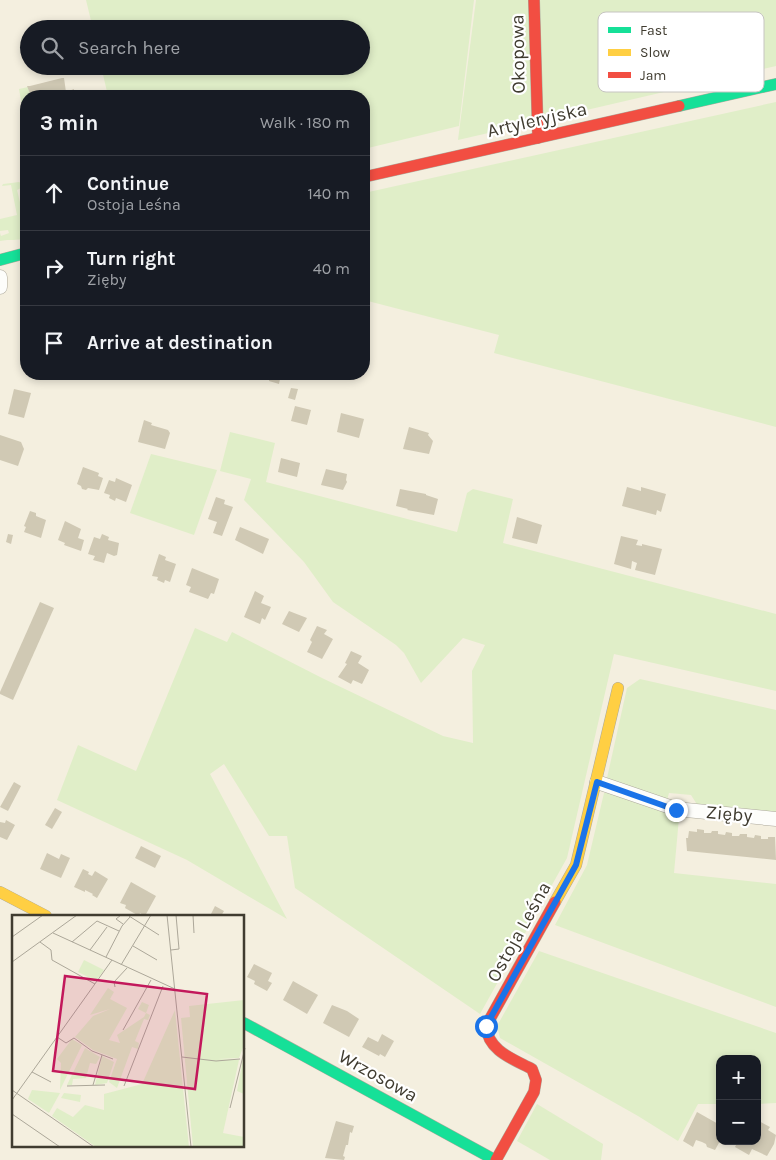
<!DOCTYPE html>
<meta charset="utf-8">
<style>
:root{--surface:#171b24;--page:#242831;--text:#f1f3f6;--muted:#9ea1a6;--line:#363941}
body{margin:0;font-family:Karla,sans-serif;background:var(--page);color:var(--text)}
.controls{position:absolute;right:15px;bottom:15px;display:grid;overflow:hidden;border-radius:10px;box-shadow:0 2px 8px #0003}
.controls button{width:45px;height:45px;display:grid;place-items:center;padding:0;border:0;border-bottom:1px solid var(--line);background:var(--surface);color:var(--text);font:25px sans-serif}
.stop{position:absolute;width:15px;height:15px;margin:-11px;border:4px solid #1a73e8;border-radius:50%;background:#fff}
.stop.end{background:#1a73e8;border-color:#fff;box-shadow:0 1px 5px #0008}
.list{margin:0;padding:0;list-style:none}
h2{display:flex;justify-content:space-between;align-items:center;height:65px;margin:0;padding:0 20px;font-size:21px}
h2 small{font-size:16px;font-weight:400;color:var(--muted)}
.list li{display:grid;grid-template-columns:32px 1fr auto;gap:15px;align-items:center;box-sizing:border-box;height:75px;padding:0 20px;border-top:1px solid var(--line)}
.list b{display:block;font-size:19px;white-space:nowrap}
.list p{margin:0;font-size:16px;white-space:nowrap;color:var(--muted)}
.list em{font-size:16px;font-style:normal;color:var(--muted)}
.icon{flex:none;width:28px;height:28px;fill:none;stroke:currentColor;stroke-width:2;stroke-linecap:round;stroke-linejoin:round}
.map{position:relative;flex:none;width:776px;height:1160px;overflow:hidden}
.search{position:absolute;background:var(--surface);box-shadow:0 2px 8px #0003;left:20px;top:20px;width:350px;height:55px;display:flex;align-items:center;gap:12px;box-sizing:border-box;padding:0 18px;border-radius:28px;color:var(--muted);font-size:19px}
.panel{position:absolute;background:var(--surface);box-shadow:0 2px 8px #0003;left:20px;top:90px;width:350px;height:290px;border-radius:20px}
.map>svg:first-child{display:block}
</style>
<div class="map">
<svg width="776" height="1160" viewBox="0 0 776 1160">
<rect width="100%" height="100%" fill="#f4efdf"/>
<!-- green -->
<g fill="#e0eec8">
<polygon points="86,0 474,0 459,126 364,149 364,96 108,96 101,66 361,66 361,29 93,29"/>
<polygon points="476,0 776,0 776,66 458,140"/>
<polygon points="28,87 31,96 26,96 26,100 24,101 26,102 26,111 23,112 19,89"/>
<polygon points="776,102 776,427 494,353 499,335 364,300 364,193"/>
<path d="M19,182L25,186L17,190L25,223H26V238C17,241 10,239 0,241V233L1,236L9,233L8,230L0,231V219L17,215L11,185L2,186L3,184Z"/>
<polygon points="230,432 275,443 266,482 457,532 467,493 473,489 513,499 503,543 776,614 776,691 614,654 567,858 480,1014 295,888 287,836 269,836 224,764 210,774 287,919 187,860 57,800 78,745 136,771 195,628 227,642 232,632 322,678 443,736 473,743 472,671 485,645 463,638 421,683 404,653 396,645 333,602 304,562 244,500 251,479 220,471"/>
<polygon points="151,454 217,470 194,535 130,513"/>
<polygon points="640,679 776,710 776,813 698,806 691,795 669,793 667,800 607,778 627,688"/>
<polygon points="614,792 679,818 674,873 776,884 776,1007 555,925 587,865 604,793"/>
<polygon points="539,951 776,1033 776,1103 757,1104 757,1059 720,1059 720,1104 698,1104 678,1141 638,1116 500,1038 497,1026"/>
<polygon points="537,1104 603,1144 601,1160 550,1160 517,1141"/>
</g>
<!-- building -->
<g fill="#d0c9b4">
<polygon points="62,78 64,78 66,92 74,89 74,96 31,96 27,86 30,86"/>
<polygon points="270,374 281,374 279,384 269,381"/>
<polygon points="291,388 298,389 295,400 288,398"/>
<polygon points="14,389 31,393 24,418 8,414"/>
<polygon points="295,406 311,410 307,425 291,421"/>
<polygon points="341,413 364,419 359,438 337,432"/>
<polygon points="144,420 152,423 151,425 168,430 170,433 165,449 138,442"/>
<polygon points="409,427 429,433 428,435 433,441 429,454 403,449"/>
<polygon points="0,435 21,442 24,449 18,466 0,460"/>
<polygon points="281,458 300,463 297,477 278,472"/>
<polygon points="83,467 99,473 98,476 103,478 99,490 88,488 86,490 82,489 81,486 77,484"/>
<polygon points="326,469 347,474 346,480 347,482 343,490 321,485"/>
<polygon points="116,478 132,485 126,502 116,498 115,501 109,498 110,495 104,493 109,480 115,482"/>
<polygon points="627,487 641,491 641,487 666,494 661,512 657,510 656,515 622,506"/>
<polygon points="400,489 426,494 426,495 438,499 434,515 407,510 408,509 396,506"/>
<polygon points="216,497 225,500 224,504 233,507 222,536 213,533 217,522 208,519"/>
<polygon points="30,511 36,513 36,516 46,520 41,538 24,532 26,527 24,526"/>
<polygon points="517,517 542,525 537,544 512,538"/>
<polygon points="65,521 81,529 78,538 84,540 81,551 64,545 65,543 58,540"/>
<polygon points="240,527 269,539 263,554 235,540"/>
<polygon points="8,534 13,535 11,544 6,542"/>
<polygon points="102,534 109,537 108,540 119,543 117,555 114,556 107,553 104,563 93,560 95,556 88,554 94,537 100,539"/>
<polygon points="621,536 638,540 636,545 642,546 642,544 662,549 655,575 635,570 637,563 632,561 631,569 614,564"/>
<polygon points="159,554 166,557 165,560 176,564 170,582 165,580 164,583 157,580 158,577 152,576"/>
<polygon points="192,568 219,579 214,594 211,593 208,599 189,592 191,587 186,585"/>
<polygon points="255,591 264,596 261,603 271,607 265,620 262,618 260,624 244,617"/>
<polygon points="40,602 54,608 13,700 0,694 0,692"/>
<polygon points="289,611 307,618 299,632 282,624"/>
<polygon points="317,626 327,630 324,634 333,639 322,659 307,652 312,642 310,640"/>
<polygon points="351,651 362,656 358,663 369,670 362,684 353,680 351,684 338,677 347,664 345,663"/>
<polygon points="14,782 21,786 8,811 0,807"/>
<polygon points="55,808 62,812 52,829 45,825"/>
<polygon points="6,820 15,825 7,840 0,837 0,822 5,823"/>
<polygon points="697,829 704,830 704,833 711,833 712,831 718,831 718,834 725,835 726,832 732,833 732,836 739,836 740,834 747,834 747,837 754,838 755,835 761,836 761,839 768,839 768,837 775,837 776,860 687,851 686,838 688,838 689,831 697,832"/>
<polygon points="141,846 161,856 155,868 135,858"/>
<polygon points="47,853 59,859 61,854 70,858 61,878 40,869"/>
<polygon points="83,869 89,872 88,874 92,876 95,871 108,879 97,898 92,895 93,894 85,890 85,892 74,887"/>
<polygon points="131,882 156,896 145,916 140,913 139,916 125,908 126,905 120,903"/>
<polygon points="215,906 224,911 221,916 210,916"/>
<polygon points="254,964 272,973 268,981 272,983 267,991 254,984 255,981 247,977"/>
<polygon points="293,981 318,995 307,1014 283,1000"/>
<polygon points="332,1005 347,1011 359,1019 349,1037 323,1023"/>
<polygon points="382,1034 394,1041 385,1057 380,1054 379,1056 362,1047 368,1037 378,1042"/>
<polygon points="697,1112 720,1125 720,1141 715,1150 707,1147 706,1144 702,1142 696,1140 693,1147 683,1141"/>
<polygon points="757,1120 770,1127 768,1130 776,1135 774,1144 767,1156 752,1149 749,1155 735,1147 738,1141 757,1141"/>
<polygon points="336,1121 354,1126 352,1133 350,1132 348,1145 346,1145 343,1156 345,1157 344,1160 325,1158"/>
</g>
<g fill="none" stroke-linecap="round" stroke-linejoin="round">
<defs>
<g id="street">
<polyline points="0,277 0,287"/>
<polyline points="597,782 676,809 776,819"/>
</g>
<g id="fast">
<polyline points="679,106 776,84"/>
<polyline points="0,260 26,253"/>
<polyline points="244,1023 495,1160"/>
</g>
<g id="slow">
<polyline points="0,892 46,916"/>
<polyline points="555,902 576,865 618,688"/>
</g>
<g id="jam">
<polyline points="534,0 538,138"/>
<polyline points="364,177 679,106"/>
<path d="M496,1160L534,1092L536,1080L532,1069C513,1059 488,1051 486,1026L555,902"/>
</g>
</defs>
<!-- street casing -->
<use href="#street" stroke="#ada99c" stroke-width="15"/>
<!-- fast casing -->
<use href="#fast" stroke="#ada99c" stroke-width="12"/>
<!-- slow casing -->
<use href="#slow" stroke="#ada99c" stroke-width="12"/>
<!-- jam casing -->
<use href="#jam" stroke="#ada99c" stroke-width="12"/>
<!-- street -->
<use href="#street" stroke="#fdfdfa" stroke-width="14"/>
<!-- fast -->
<use href="#fast" stroke="#16e098" stroke-width="11"/>
<!-- slow -->
<use href="#slow" stroke="#ffcf43" stroke-width="11"/>
<!-- jam -->
<use href="#jam" stroke="#f24e42" stroke-width="11"/>
</g>
<g fill="none" stroke-linecap="round" stroke-linejoin="round">
<!-- route -->
<polyline stroke="#1a73e8" stroke-width="6" points="486,1026 576,865 597,782 676,810"/>
</g>
<g text-anchor="middle" dominant-baseline="central" stroke-width="4.5" stroke-linejoin="round" paint-order="stroke">
<!-- street labels -->
<g font-size="19" fill="#403c30" stroke="#fff">
<text transform="translate(518 54) rotate(-91)">Okopowa</text>
<text transform="translate(537 120) rotate(-13)">Artyleryjska</text>
<text transform="translate(729 814) rotate(5)">Zięby</text>
<text transform="translate(519 932) rotate(-61)">Ostoja Leśna</text>
<text transform="translate(378 1076) rotate(29)">Wrzosowa</text>
</g>
</g>
<!-- overview -->
<g transform="translate(12 915)">
<rect width="232" height="232" fill="#f4efdf"/>
<path d="M72,45L92,55L84,66L66,57ZM96,73L102,77L98,84L115,93L97,125L108,128L105,120L132,102L134,98L126,94L130,87L137,90L134,98L138,100L136,105L132,104L123,126L127,128L126,134L120,132L105,173L97,167L105,144L81,135L63,122L81,101L98,94L78,100ZM232,85V130L227,143L206,144L227,145L211,218L232,222V232H181L169,103L178,102L177,91ZM163,95L177,232H84L40,201L45,193L61,202L73,190L92,195V179L130,169ZM60,124L70,130L48,175L49,148L45,144ZM73,133L88,142L84,149L78,148L74,163L61,164L60,170H55ZM90,141L102,147L95,168L83,170ZM231,144L233,145L232,179L225,176ZM20,175L48,178L37,198L16,184ZM52,178L69,180L68,187L49,183Z" fill="#e0eec8"/>
<path fill="none" stroke="#aca799" stroke-width="1" d="M109,0L104,4L111,9M155,0L179,232M181,0L182,18M117,1L147,20M41,18L163,74M0,22L31,0M28,27L39,35L40,45L83,69M60,27L85,6L107,16M121,31L145,45M78,35L95,12M159,35L167,34L164,0M94,42L110,11L118,2M0,47L65,0M109,50L139,0M103,72L102,67L115,53M111,115L139,65M45,122L54,128L62,123L80,136L101,144M170,142L204,146L228,144M20,157L39,167M81,170L90,140M55,171L93,170M112,171L151,71M0,175L82,232M0,185L100,45M218,193L233,133M0,199L48,232"/>
<path fill="#c2185b" fill-opacity="0.15" stroke="#c2185b" stroke-width="2.5" d="M53,61L195,79L183,174L41,156Z"/>
<rect width="232" height="232" fill="none" stroke="#403c30" stroke-width="2.5"/>
</g>
<!-- legend -->
<rect x="598" y="12" width="166" height="80" rx="8" fill="#fff" stroke="#c6c4c1" stroke-width="1"/>
<rect x="608" y="27" width="23" height="6" fill="#16e098"/>
<rect x="608" y="49" width="23" height="7" fill="#ffcf43"/>
<rect x="608" y="72" width="23" height="6" fill="#f24e42"/>
<g font-size="14" fill="#403c30">
<text x="640" y="35">Fast</text>
<text x="640" y="57">Slow</text>
<text x="640" y="80">Jam</text>
</g>
</svg>
<div class="controls">
<button>+</button>
<button>−</button>
</div>
<div class="stop" style="left:486px;top:1026px"></div>
<div class="stop end" style="left:676px;top:810px"></div>
<div class="search"><svg class="icon" aria-label="search" viewBox="0 0 24 24"><circle cx="10" cy="10" r="6"/><path d="M15 15l6 6"/></svg>Search here</div>
<section class="panel">
<h2>3 min<small>Walk · 180 m</small></h2>
<ul class="list">
<li><svg class="icon" aria-label="ahead" viewBox="0 0 24 24"><path d="M12 20V5M6 11l6-6 6 6"/></svg><div><b>Continue</b><p>Ostoja Leśna</p></div><em>140 m</em></li>
<li><svg class="icon" aria-label="right" viewBox="0 0 24 24"><path d="M7 20v-9h11M14 6l5 5-5 5"/></svg><div><b>Turn right</b><p>Zięby</p></div><em>40 m</em></li>
<li><svg class="icon" aria-label="arrive" viewBox="0 0 24 24"><path d="M6 21V4h12l-3 4 3 4H6"/></svg><div><b>Arrive at destination</b></div></li>
</ul>
</section>
</div>
